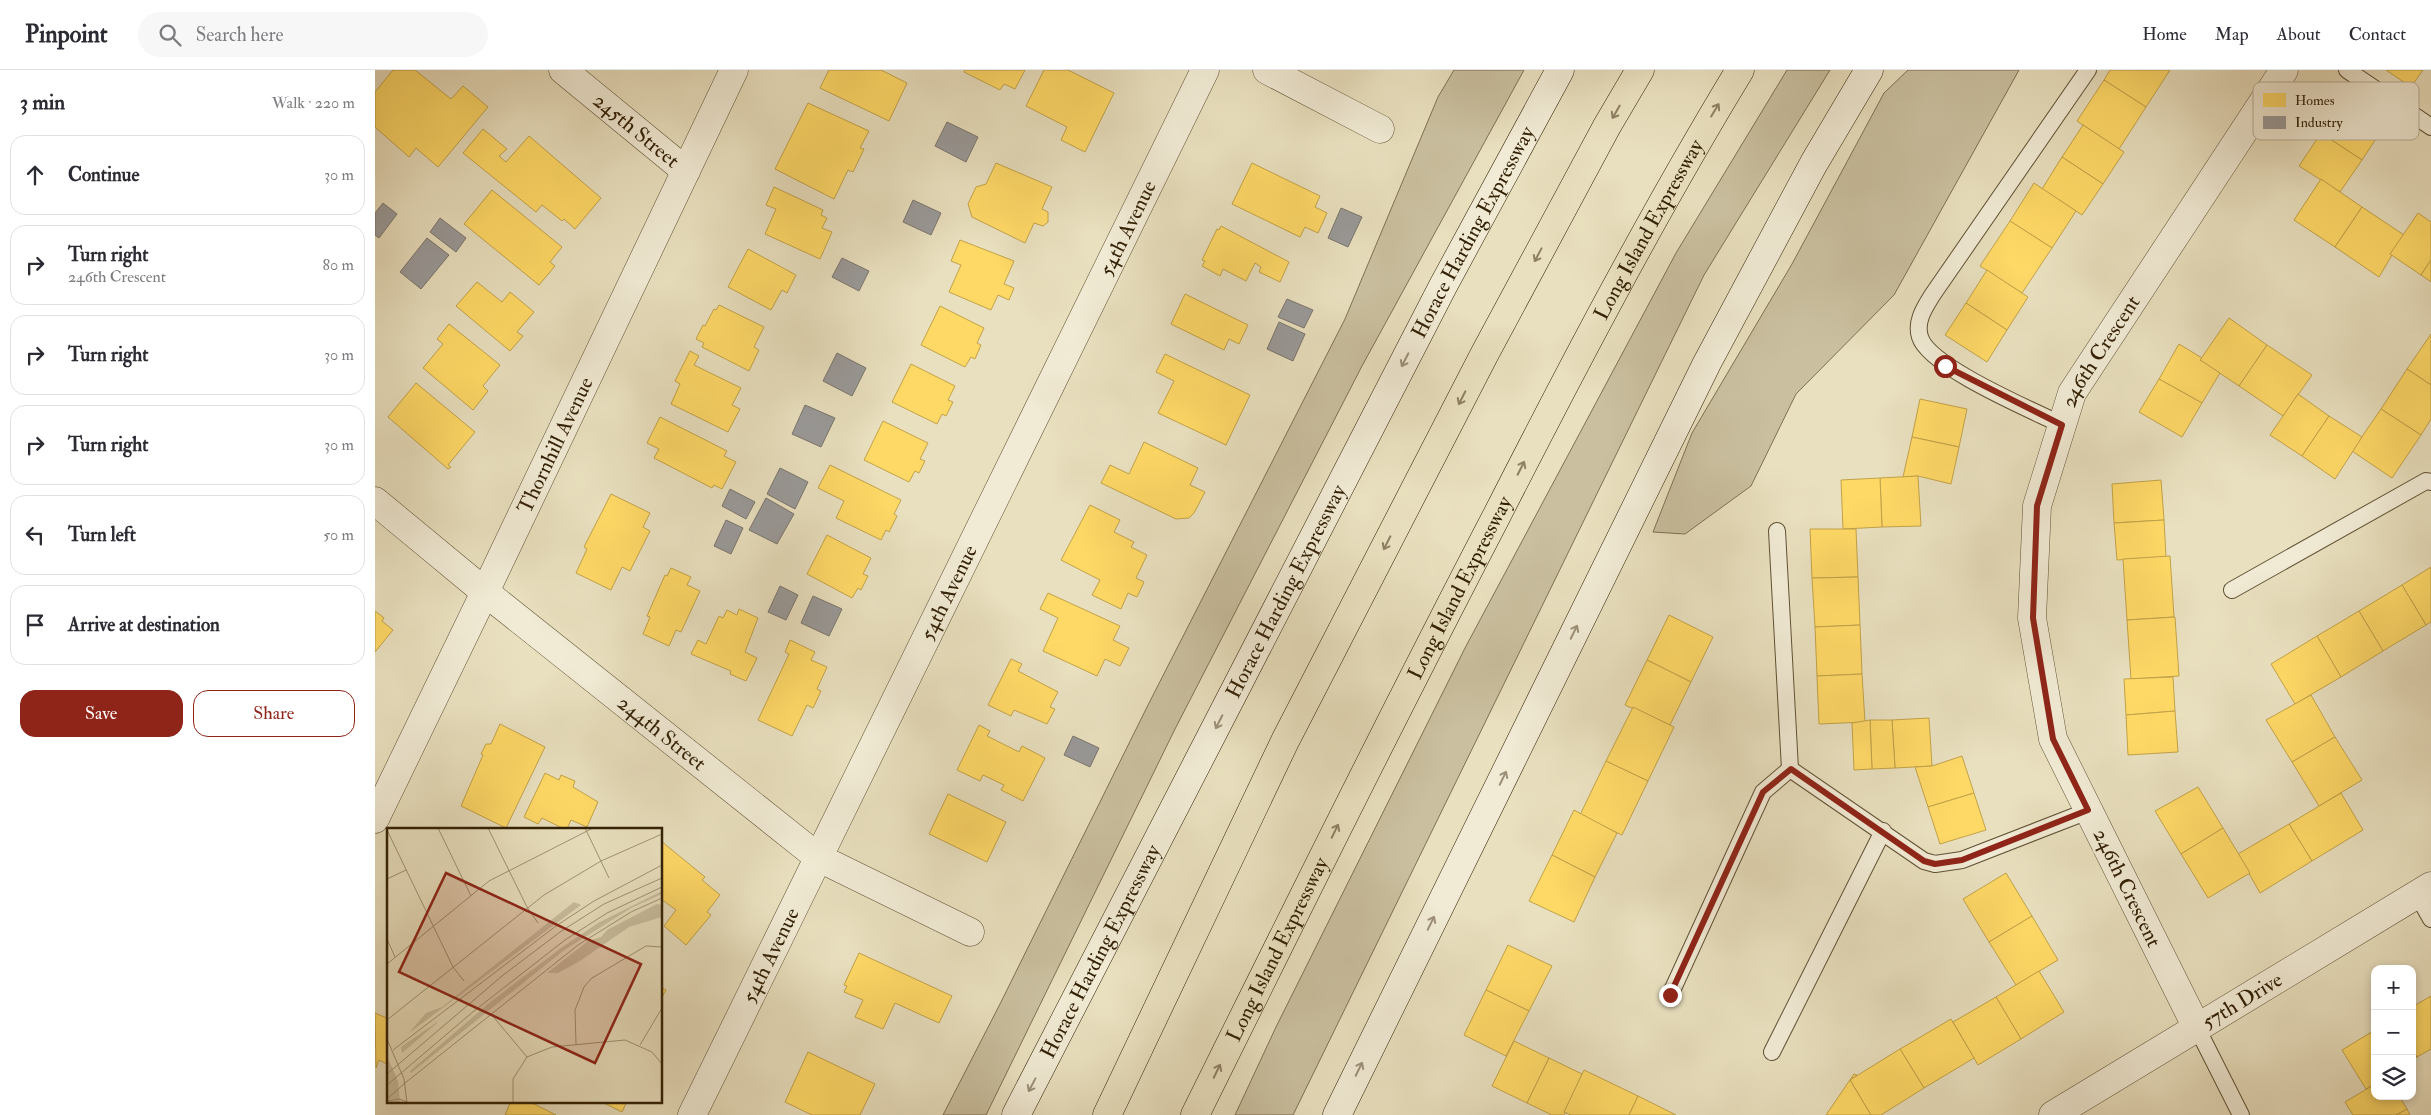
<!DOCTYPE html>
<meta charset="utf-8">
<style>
:root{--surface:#fff;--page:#f7f7f7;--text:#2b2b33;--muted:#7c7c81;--line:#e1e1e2;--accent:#8f2418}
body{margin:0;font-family:"IM FELL Double Pica",serif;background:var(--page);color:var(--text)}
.controls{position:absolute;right:15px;bottom:15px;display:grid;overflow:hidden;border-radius:10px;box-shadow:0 2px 8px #0003}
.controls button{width:45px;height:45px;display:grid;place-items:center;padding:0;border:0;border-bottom:1px solid var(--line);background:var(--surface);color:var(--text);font:25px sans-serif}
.stop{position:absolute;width:15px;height:15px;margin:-11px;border:4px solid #8f2418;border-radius:50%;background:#fff}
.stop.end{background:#8f2418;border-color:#fff;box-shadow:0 1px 5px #0008}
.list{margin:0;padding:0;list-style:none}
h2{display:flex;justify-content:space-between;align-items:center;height:65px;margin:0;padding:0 20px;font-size:21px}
h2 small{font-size:16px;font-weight:400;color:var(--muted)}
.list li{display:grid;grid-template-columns:32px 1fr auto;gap:15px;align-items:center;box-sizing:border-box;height:80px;margin:0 10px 10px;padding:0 10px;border:1px solid var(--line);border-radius:15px}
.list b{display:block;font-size:19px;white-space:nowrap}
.list p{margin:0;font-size:16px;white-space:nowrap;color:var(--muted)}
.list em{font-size:16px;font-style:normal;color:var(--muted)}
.actions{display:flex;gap:10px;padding:15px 20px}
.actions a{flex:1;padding:11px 0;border:1px solid var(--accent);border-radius:15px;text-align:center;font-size:18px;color:var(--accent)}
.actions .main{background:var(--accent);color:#fff}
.icon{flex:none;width:28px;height:28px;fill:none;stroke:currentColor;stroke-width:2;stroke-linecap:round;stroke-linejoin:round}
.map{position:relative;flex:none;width:2056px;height:1045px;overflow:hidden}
header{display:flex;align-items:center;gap:30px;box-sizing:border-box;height:70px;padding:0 25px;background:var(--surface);border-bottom:1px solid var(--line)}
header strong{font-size:24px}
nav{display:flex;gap:28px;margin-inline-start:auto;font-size:18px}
.search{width:350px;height:45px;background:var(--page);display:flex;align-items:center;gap:12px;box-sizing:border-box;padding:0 18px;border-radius:28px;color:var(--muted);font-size:19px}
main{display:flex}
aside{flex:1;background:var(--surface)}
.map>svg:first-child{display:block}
</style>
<header>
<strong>Pinpoint</strong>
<div class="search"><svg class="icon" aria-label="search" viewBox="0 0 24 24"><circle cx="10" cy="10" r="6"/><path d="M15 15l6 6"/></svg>Search here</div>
<nav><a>Home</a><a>Map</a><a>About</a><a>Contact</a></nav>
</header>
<main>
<aside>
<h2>3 min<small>Walk · 220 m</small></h2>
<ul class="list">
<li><svg class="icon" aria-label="ahead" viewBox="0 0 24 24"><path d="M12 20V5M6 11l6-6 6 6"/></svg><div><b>Continue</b></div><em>30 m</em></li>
<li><svg class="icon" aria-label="right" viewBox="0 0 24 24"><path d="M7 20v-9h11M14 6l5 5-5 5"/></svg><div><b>Turn right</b><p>246th Crescent</p></div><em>80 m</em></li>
<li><svg class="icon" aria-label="right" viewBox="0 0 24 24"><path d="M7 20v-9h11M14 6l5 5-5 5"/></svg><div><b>Turn right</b></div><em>30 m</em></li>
<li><svg class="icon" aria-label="right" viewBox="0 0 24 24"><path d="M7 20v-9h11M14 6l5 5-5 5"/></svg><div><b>Turn right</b></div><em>30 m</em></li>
<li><svg class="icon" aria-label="left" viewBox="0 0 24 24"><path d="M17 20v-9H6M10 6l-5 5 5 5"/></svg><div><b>Turn left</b></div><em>50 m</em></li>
<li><svg class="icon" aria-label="arrive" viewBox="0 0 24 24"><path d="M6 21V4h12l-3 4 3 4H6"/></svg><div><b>Arrive at destination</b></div></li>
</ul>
<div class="actions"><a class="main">Save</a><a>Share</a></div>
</aside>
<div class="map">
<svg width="2056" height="1045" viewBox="0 0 2056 1045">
<rect width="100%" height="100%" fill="#e9e0bf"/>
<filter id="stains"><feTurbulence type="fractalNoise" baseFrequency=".004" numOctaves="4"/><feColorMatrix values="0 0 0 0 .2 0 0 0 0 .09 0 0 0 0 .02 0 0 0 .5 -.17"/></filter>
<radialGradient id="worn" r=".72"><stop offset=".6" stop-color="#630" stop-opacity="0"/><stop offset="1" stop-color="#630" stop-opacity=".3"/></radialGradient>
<!-- green -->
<g fill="#cac0a0" stroke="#7e7053">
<polygon points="1079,0 1149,0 987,296 800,659 611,1045 568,1045 625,934 773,635 970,249 1063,27"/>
<polygon points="1412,0 1455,0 1329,205 918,1045 860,1045 901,957 1090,578 1301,183"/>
<polygon points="1533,0 1644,0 1519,225 1421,324 1376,416 1310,464 1278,462 1317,363 1417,194 1509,23"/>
</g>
<!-- homes -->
<g fill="#ffd966" stroke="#c2a249">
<polygon points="18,0 40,0 76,29 88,16 113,37 63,97 41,78 34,87 0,57 0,22"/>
<polygon points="454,0 506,0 532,13 514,51 445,18"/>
<polygon points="590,0 650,0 640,19 629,14 625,20 589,2"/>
<polygon points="669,0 693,0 739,23 710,82 686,70 692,57 651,36"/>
<polygon points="1735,0 1795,0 1771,37 1729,10"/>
<polygon points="2011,0 2048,0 2036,17"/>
<polygon points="1729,10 1771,37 1744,79 1702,51"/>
<polygon points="1968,30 2008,58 1987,90 1946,63"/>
<polygon points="433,33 494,61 485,78 489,79 478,102 473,100 459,129 400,99"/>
<polygon points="1708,55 1749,82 1728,114 1687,87"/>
<polygon points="108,59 132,79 124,86 131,92 154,66 226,128 200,159 189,149 187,151 167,135 161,142 88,83"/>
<polygon points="1946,63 1987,90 1965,122 1924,96"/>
<polygon points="1687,87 1728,114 1707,145 1667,119"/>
<polygon points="621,93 677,117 667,139 673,142 673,152 668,156 659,153 650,173 597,147 593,134 601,117 611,114"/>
<polygon points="877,93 945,126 940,137 952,143 943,163 930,157 925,167 857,134"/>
<polygon points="1946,109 1987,137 1960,177 1919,150"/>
<polygon points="1659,113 1701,141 1677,178 1635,151"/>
<polygon points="399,117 448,140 446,145 452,148 447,158 457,162 445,189 390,164 401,139 391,135"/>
<polygon points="117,120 187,177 175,192 180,196 164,215 89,154"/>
<polygon points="1987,137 2029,165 2004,207 1960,177"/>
<polygon points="2043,143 2056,152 2056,190 2046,205 2015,184"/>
<polygon points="1635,151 1677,178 1647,223 1605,196"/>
<polygon points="846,156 914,192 905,212 884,202 886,197 880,193 871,211 848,199 845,206 827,196 830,191 827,190 842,159 844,160"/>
<polygon points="585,170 639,191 629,214 639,218 634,230 623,225 616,240 574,222 586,195 576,191"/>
<polygon points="373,179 421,205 412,223 407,220 396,240 353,217"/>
<polygon points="2056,190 2056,212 2046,205"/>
<polygon points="1612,200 1653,227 1632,260 1591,233"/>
<polygon points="102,212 127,232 135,222 159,242 142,262 148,266 135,281 81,236"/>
<polygon points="810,224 873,255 864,274 854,269 849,280 796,254"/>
<polygon points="1591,233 1632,260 1612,292 1570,265"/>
<polygon points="344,235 389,257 379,277 384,280 374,301 327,277 329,273 321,269 328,255 330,256 339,239 341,240"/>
<polygon points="565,236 609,258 602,273 606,275 600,289 596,287 590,297 546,275"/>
<polygon points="1854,248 1892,275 1864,316 1825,290"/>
<polygon points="74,254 125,295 108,316 113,321 98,340 48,298 68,274 62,269"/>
<polygon points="2056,264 2056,315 2032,299"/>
<polygon points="1804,274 1827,288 1825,290 1845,303 1827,333 1784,309"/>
<polygon points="1892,275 1937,305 1908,346 1864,316"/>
<polygon points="315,281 324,286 319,295 366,318 357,335 365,339 353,362 296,334 305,314 300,311"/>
<polygon points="790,284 875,325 851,375 783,343 799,311 781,302"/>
<polygon points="536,294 580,316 573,330 578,332 571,346 567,344 562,354 517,332"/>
<polygon points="2032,299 2056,315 2056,349 2046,365 2006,339"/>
<polygon points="1784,309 1827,333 1807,367 1764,342"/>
<polygon points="41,313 100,362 73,395 76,397 73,399 13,347"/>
<polygon points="1923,324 1954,346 1927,386 1895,365"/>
<polygon points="1545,329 1592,339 1584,377 1537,367"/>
<polygon points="2006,339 2046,365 2017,408 1977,381"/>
<polygon points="1954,346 1987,367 1960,409 1927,386"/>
<polygon points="285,347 352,381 349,386 361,392 347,419 339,415 337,418 279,388 284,379 272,373"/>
<polygon points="508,351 553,373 545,389 550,391 544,403 540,401 534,412 489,390"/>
<polygon points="1537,367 1584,377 1576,414 1543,406 1528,407"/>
<polygon points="769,372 823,398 815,415 830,422 819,443 814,448 801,449 726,413 735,395 754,404"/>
<polygon points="455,395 526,430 519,444 522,446 514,462 511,460 506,470 461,448 469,431 443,418"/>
<polygon points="1543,406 1546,456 1507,457 1505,408"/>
<polygon points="1505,408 1507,457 1468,459 1466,410"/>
<polygon points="1786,410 1789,450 1739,453 1737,414"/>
<polygon points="236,424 275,443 268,457 275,461 255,501 247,497 236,520 201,503 212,479 209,477"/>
<polygon points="715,435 745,450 739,462 759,472 756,477 772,485 761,508 769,512 762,527 753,523 746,539 717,525 725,510 686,490"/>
<polygon points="1789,450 1791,487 1742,490 1739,453"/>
<polygon points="1435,459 1481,459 1483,507 1437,508"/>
<polygon points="452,465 496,488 488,504 493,506 486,520 483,518 477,528 432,504"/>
<polygon points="1795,486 1799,547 1752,550 1748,489"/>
<polygon points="2056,497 2056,552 2051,555 2027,515"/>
<polygon points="296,498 316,507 312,515 325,521 306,562 301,560 294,576 268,564 275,547 272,546 290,505 292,506"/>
<polygon points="1483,507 1485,555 1440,557 1437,508"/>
<polygon points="2027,515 2051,555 2008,581 1984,541"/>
<polygon points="673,523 745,556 738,570 754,578 745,596 730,589 722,606 668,581 683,548 665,539"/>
<polygon points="364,539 383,548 370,582 382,588 371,611 355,604 356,601 316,584 323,570 331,574 344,546 348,548 352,540 362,545"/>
<polygon points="0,541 9,548 7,551 18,560 0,582"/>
<polygon points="1984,541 2008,581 1966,607 1942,566"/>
<polygon points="1294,545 1338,567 1316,612 1272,590"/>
<polygon points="1800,547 1804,606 1756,609 1752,550"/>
<polygon points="1485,555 1487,604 1442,606 1440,557"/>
<polygon points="1942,566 1966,607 1920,634 1896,594"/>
<polygon points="415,570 440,582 436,590 452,597 442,619 446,621 440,634 438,638 432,635 417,666 383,650 414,584 410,582"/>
<polygon points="636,589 647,594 643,601 683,622 675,637 680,639 672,654 639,640 636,646 613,635"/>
<polygon points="1272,590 1316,612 1295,655 1250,635"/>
<polygon points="1487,604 1490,652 1444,654 1442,606"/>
<polygon points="1798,607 1800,641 1751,645 1749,609"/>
<polygon points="1936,625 1960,667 1917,692 1891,650"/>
<polygon points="1258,637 1299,657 1273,711 1231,691"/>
<polygon points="1800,641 1803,682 1753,685 1751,645"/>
<polygon points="1554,648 1557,696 1520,698 1517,650"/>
<polygon points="1495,650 1517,650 1520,698 1497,699"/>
<polygon points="1495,650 1497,699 1479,700 1477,653"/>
<polygon points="125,654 170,677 131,758 86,736 108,685 106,684 111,674 116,674"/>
<polygon points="604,655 615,661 612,666 644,682 647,676 670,688 648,731 626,720 629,715 608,705 605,711 582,700"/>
<polygon points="1960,667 1987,710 1944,736 1917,692"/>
<polygon points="1587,686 1599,723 1553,737 1540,697 1557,696"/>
<polygon points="1231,691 1273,711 1247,765 1205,745"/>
<polygon points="170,703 184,710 186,705 200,711 198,717 223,732 212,757 196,750 192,759 189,759 167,748 163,754 149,747"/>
<polygon points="1823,717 1848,758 1806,784 1780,741"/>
<polygon points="1599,723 1611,760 1565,774 1553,737"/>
<polygon points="1966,723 1988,760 1937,791 1914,754"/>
<polygon points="573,724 631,752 612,792 554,764"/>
<polygon points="1199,740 1242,763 1220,807 1177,785"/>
<polygon points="1914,754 1937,791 1885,823 1863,784"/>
<polygon points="1848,758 1875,803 1833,828 1806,784"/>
<polygon points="286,771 330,807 327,810 345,825 332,842 336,845 311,875 289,856 301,840 286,829"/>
<polygon points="1177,785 1220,807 1199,852 1154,831"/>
<polygon points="1631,803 1657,846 1614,872 1588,829"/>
<polygon points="1657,846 1683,890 1641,915 1614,872"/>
<polygon points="1133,875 1177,896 1154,941 1111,920"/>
<polygon points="484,883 577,926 564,953 520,933 508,959 480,947 488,930 469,922 472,916 469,915"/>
<polygon points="1664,901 1689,942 1646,969 1621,927"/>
<polygon points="286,917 291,920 286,929"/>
<polygon points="1111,920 1154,941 1131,986 1089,965"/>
<polygon points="2056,926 2056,979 2042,987 2037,979 2037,937"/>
<polygon points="1621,927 1646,969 1603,995 1578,952"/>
<polygon points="0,943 14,949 14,995 4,990 1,998"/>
<polygon points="1576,949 1599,988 1549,1018 1525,979"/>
<polygon points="2000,960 2000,1014 1991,1019 1967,980"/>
<polygon points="1139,971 1174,988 1152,1033 1117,1016"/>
<polygon points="1525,979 1549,1018 1506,1045 1496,1045 1475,1010"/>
<polygon points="2037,979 2042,987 2037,991"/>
<polygon points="433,982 500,1014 485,1045 437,1045 410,1032"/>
<polygon points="1174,988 1207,1004 1189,1045 1177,1045 1152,1033"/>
<polygon points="1209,1000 1263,1026 1254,1045 1196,1045 1189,1042"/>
<polygon points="1479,1004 1482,1005 1475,1010 1496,1045 1451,1045"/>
<polygon points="2000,1014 2000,1026 2024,1026 2032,1039 2021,1045 1978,1045 1970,1032"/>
<polygon points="1263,1026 1301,1045 1254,1045"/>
<polygon points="136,1031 153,1031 181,1045 130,1045"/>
<polygon points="225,1031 252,1031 247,1042"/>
<polygon points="2032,1039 2035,1045 2021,1045"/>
</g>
<!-- industry -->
<g fill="#999" stroke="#7a756d">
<polygon points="572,52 603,67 591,92 560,76"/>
<polygon points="538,130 566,143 556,165 528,152"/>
<polygon points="8,133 22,144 4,168 0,165 0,143"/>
<polygon points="966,138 987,147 973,177 953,168"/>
<polygon points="65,148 91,168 81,182 55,162"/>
<polygon points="52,168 74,185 46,219 25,202"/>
<polygon points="467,188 494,201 484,221 457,207"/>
<polygon points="912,229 938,240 929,258 903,247"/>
<polygon points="904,252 930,264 918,291 892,279"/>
<polygon points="462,283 491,298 477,326 448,311"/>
<polygon points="430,335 460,348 446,377 417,364"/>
<polygon points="405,398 433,412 420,439 392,424"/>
<polygon points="355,419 380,432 371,449 347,436"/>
<polygon points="391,428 419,444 402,474 374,460"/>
<polygon points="351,450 368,458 356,484 339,476"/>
<polygon points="405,516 423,525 411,550 393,542"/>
<polygon points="438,526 467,539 454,566 426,553"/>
<polygon points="698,666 724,678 715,697 689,685"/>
</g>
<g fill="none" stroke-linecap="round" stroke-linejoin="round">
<defs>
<g id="service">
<polyline points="1972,0 2056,57"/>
<path d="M1687,355C1657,340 1554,297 1545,267C1540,251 1550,237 1558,224L1713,0"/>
<polyline points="1402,461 1415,699 1549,791 1560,794 1587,790 1713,741"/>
<polyline points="1857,520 2051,411 2056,412"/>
<polyline points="2042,824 2056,849"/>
<polyline points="1295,925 1388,722 1415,699"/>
<polyline points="1822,958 1866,1045"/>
<polyline points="1397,982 1508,761"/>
</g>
<g id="minor">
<path id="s1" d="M188,0L311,101"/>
<polyline points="892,0 1005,59"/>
<path id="s2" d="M0,431L110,522L444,788L595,862"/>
<path id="s3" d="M0,749L110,522L359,0"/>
<path id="s4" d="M1822,958L1678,669L1657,548L1662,436L1697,323L1909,0"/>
<path id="s5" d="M317,1045L830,0"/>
<path id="s6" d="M1678,1045L2056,816"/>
</g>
<g id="secondary">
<path id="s7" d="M641,1045L1068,216L1185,0"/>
<polyline points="962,1045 1332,293 1439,93 1494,0"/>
</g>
<g id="motorway">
<polyline points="732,1045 910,671 1109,285 1232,56 1265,0"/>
<path id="s8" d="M820,1045C919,845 1018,645 1121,447C1198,296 1277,145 1365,0"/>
</g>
</defs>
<!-- service casing -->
<use href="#service" stroke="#605134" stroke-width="18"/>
<!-- minor casing -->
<use href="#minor" stroke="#605134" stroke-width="29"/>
<!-- secondary casing -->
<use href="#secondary" stroke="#332106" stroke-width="29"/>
<!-- motorway casing -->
<use href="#motorway" stroke="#332106" stroke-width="29"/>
<!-- service -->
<use href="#service" stroke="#f1ebd5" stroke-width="16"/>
<!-- minor -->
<use href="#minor" stroke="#f1ebd5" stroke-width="28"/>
<!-- secondary -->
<use href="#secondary" stroke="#f1ebd5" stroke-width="28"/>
<!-- motorway -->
<use href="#motorway" stroke="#e9e0bf" stroke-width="28"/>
</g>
<!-- one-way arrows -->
<defs><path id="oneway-shaft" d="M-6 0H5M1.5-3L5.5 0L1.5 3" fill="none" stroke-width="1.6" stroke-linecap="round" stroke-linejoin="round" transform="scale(1.25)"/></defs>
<g stroke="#8e8062">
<use href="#oneway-shaft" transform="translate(1340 40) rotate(-59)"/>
<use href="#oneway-shaft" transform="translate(1241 42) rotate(120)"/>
<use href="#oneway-shaft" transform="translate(1163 185) rotate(118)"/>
<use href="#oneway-shaft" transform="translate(1087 328) rotate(117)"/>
<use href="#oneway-shaft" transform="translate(1146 398) rotate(-63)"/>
<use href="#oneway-shaft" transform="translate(1012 473) rotate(117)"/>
<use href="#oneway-shaft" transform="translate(960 761) rotate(-64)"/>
<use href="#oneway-shaft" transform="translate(842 1001) rotate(-64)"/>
</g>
<g stroke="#9c9078">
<use href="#oneway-shaft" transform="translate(1030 290) rotate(117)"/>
<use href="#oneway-shaft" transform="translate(1199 562) rotate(-64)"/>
<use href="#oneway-shaft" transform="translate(844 652) rotate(117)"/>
<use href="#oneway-shaft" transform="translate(1128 708) rotate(-64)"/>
<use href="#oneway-shaft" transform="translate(1056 853) rotate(-64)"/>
<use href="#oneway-shaft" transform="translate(984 999) rotate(-64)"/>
<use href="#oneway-shaft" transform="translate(657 1015) rotate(118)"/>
</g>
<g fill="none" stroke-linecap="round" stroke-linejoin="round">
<!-- route -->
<polyline stroke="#8f2418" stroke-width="6" points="1295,925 1388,722 1416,699 1549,791 1560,794 1587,790 1713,740 1678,669 1658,548 1662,436 1687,355 1570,296"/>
</g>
<g text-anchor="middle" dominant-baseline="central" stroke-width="5" stroke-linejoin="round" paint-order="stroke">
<!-- street labels -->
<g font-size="21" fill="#332106" stroke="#f1ebd5">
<text stroke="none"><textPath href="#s1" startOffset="95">245th Street</textPath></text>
<text stroke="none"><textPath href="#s5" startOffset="988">54th Avenue</textPath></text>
<text stroke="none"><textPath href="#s8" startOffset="995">Long Island Expressway</textPath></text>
<text stroke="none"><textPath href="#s7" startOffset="994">Horace Harding Expressway</textPath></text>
<text stroke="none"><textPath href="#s4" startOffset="726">246th Crescent</textPath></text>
<text stroke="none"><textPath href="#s3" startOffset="415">Thornhill Avenue</textPath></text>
<text stroke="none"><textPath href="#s8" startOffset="590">Long Island Expressway</textPath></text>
<text stroke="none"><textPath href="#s7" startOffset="589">Horace Harding Expressway</textPath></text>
<text stroke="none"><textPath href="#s5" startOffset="582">54th Avenue</textPath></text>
<text stroke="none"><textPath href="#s2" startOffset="369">244th Street</textPath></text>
<text transform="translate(1752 818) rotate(64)">246th Crescent</text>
<text stroke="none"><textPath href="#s8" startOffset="185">Long Island Expressway</textPath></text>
<text stroke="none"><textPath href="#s7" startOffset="184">Horace Harding Expressway</textPath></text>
<text stroke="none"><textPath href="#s5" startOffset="178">54th Avenue</textPath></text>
<text stroke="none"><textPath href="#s6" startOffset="221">57th Drive</textPath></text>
</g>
</g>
<!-- overview -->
<g transform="translate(12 758)">
<rect width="275" height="275" fill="#e9e0bf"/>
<path d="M275,63V66L244,80L176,123L24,245L23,243L102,175L174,120L211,95ZM187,74L194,77L22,205L39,185L55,179ZM270,76L275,77V89L242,99L193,133L171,145H160L201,113L214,109L220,102ZM50,194V195L15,225L14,219ZM0,228L11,253L13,275H0Z" fill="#cac0a0"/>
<path fill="none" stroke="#a09475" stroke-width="1" d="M51,0L84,68M101,0L140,79L151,95M198,0L222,50M0,2L66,139L77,153M0,51L19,42M0,111L8,129M0,136L102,53L206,0M104,186L140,229L126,251V275M0,192L157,67L214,33L275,6M0,211L17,251L20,275M189,216L188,182L197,159L205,150L259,118L275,119M253,217L275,180M6,222L169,98L207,73L275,37M140,229L165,219L238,212L265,224L275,236M0,246L115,148L173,104L217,76L275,50M18,255L191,117L244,84L275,70M0,257L87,183L178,112L220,85L275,59M0,271L18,255M0,273L12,271L20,274"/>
<path fill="#8f2418" fill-opacity="0.15" stroke="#8f2418" stroke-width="2.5" d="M59,45L254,136L208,235L12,144Z"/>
<rect width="275" height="275" fill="none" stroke="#332106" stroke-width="2.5"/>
</g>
<!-- legend -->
<rect x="1878" y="12" width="166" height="58" rx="8" fill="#f1ebd5" stroke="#b8ae97" stroke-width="1"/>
<rect x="1888" y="23" width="23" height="14" fill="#ffd966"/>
<rect x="1888" y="46" width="23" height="13" fill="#999"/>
<g font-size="14" fill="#332106">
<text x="1920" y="35">Homes</text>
<text x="1920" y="57">Industry</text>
</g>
<rect width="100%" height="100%" filter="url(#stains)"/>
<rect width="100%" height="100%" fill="url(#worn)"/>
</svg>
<div class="controls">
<button>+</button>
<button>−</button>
<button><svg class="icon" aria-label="layers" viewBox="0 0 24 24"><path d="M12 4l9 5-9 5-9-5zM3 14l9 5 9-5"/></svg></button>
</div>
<div class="stop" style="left:1570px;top:296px"></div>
<div class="stop end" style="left:1295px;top:925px"></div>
</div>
</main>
